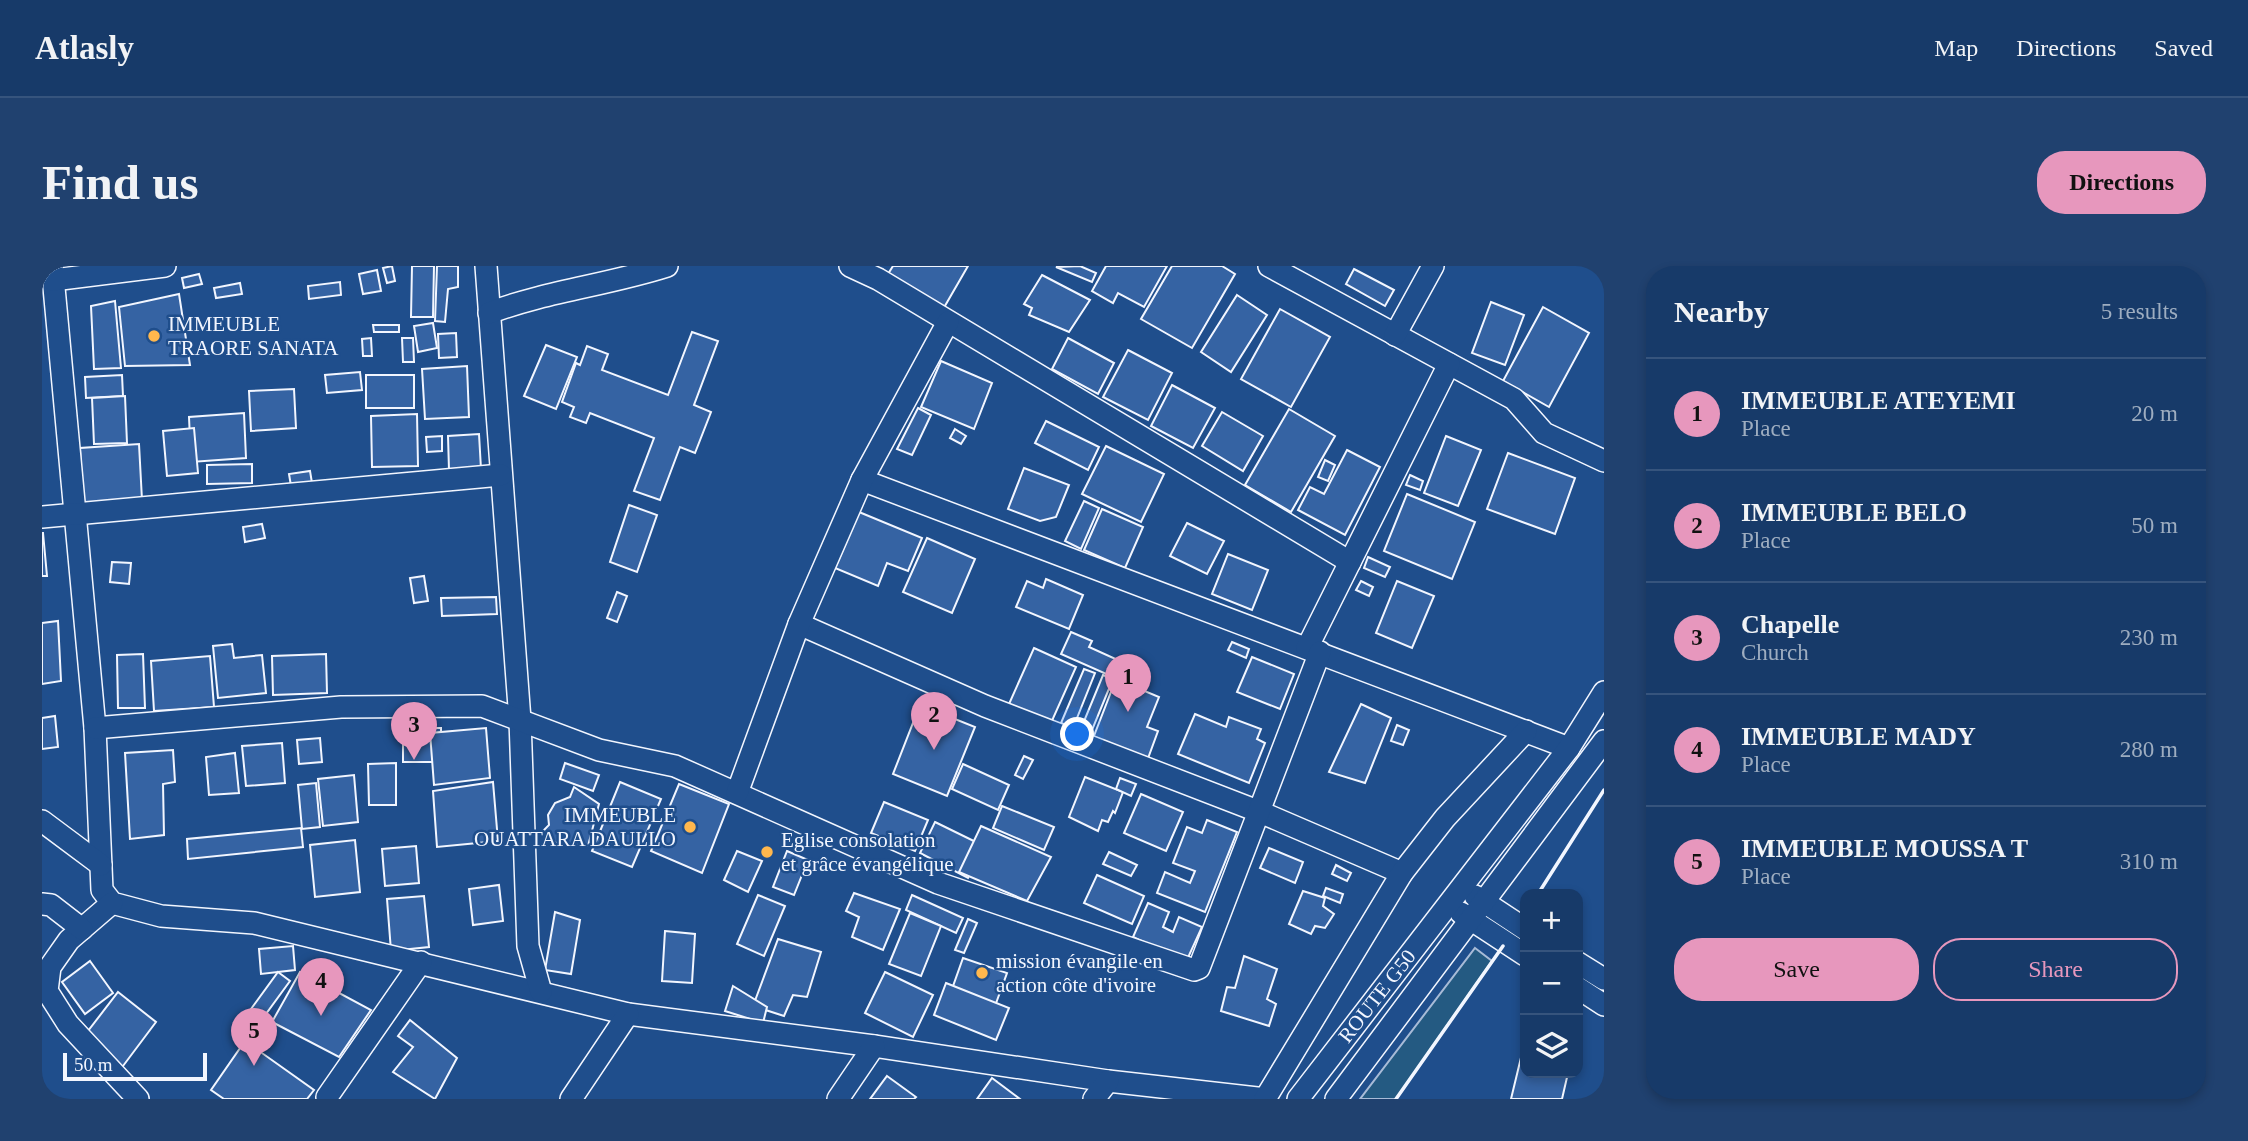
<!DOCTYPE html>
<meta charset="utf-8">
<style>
:root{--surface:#173a69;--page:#20416f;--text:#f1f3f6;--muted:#9eadc0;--line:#36547d;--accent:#e797bd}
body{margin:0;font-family:"Times New Roman",serif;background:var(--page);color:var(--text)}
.controls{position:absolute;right:21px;bottom:21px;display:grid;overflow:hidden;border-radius:14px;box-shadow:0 4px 10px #0003}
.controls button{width:63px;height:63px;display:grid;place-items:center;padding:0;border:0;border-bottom:2px solid var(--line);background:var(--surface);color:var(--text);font:35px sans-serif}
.scale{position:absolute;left:21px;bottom:18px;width:144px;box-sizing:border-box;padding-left:7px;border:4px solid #f2f6ff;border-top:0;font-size:19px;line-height:24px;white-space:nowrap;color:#f2f6ff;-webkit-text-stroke:5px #1f4e8c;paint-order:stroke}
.you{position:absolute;left:1036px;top:469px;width:24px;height:24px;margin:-18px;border:5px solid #fff;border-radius:50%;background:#1a73e8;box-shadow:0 0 0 10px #1a73e833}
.badge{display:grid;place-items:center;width:46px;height:46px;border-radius:50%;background:var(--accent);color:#111;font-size:23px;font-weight:700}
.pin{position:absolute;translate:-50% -58px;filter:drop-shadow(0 2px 4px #0008)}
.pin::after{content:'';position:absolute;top:37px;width:24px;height:21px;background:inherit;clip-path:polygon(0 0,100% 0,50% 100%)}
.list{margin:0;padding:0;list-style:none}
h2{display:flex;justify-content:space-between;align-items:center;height:91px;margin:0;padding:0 28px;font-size:30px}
h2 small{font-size:23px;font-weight:400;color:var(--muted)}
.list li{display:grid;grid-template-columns:46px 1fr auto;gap:21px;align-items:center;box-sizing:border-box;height:112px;padding:0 28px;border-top:2px solid var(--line)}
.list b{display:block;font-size:26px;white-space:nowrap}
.list p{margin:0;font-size:23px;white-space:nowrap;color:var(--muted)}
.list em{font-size:23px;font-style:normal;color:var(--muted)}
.actions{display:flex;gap:14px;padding:21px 28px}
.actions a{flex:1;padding:16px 0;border:2px solid var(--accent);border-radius:28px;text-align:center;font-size:24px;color:var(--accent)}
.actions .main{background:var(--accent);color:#111}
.icon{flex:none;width:38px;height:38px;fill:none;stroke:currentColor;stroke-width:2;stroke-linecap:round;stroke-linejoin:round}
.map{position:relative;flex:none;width:1562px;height:833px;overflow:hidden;border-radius:28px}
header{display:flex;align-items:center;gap:42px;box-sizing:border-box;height:98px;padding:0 35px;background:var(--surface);border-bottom:2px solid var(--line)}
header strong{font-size:33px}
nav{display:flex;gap:38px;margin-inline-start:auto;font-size:24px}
.intro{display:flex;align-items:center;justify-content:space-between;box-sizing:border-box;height:168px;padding:0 42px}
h1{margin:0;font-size:49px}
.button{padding:18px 32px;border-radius:28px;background:var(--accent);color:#111;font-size:24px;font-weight:700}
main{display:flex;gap:42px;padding:0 42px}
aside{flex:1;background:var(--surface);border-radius:28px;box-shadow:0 4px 10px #0003}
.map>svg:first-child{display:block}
</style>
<header>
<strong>Atlasly</strong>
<nav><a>Map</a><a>Directions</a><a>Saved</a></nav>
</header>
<div class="intro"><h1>Find us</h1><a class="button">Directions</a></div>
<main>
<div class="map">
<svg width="1562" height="833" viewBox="0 0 1562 833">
<rect width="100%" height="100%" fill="#1f4e8c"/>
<!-- green -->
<polygon fill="#245a82" stroke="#a8bbd7" stroke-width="2" points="1433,682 1450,695 1354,833 1318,833"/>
<!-- building -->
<g fill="#3563a3" stroke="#f2f6ff" stroke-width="2">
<polygon points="350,0 353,15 345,17 341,2"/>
<polygon points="370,0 392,0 391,51 369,51"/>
<polygon points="395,0 416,0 416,21 406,23 403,56 393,55"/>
<polygon points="851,0 926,0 900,45 846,8"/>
<polygon points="1038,0 1054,7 1050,16 1014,1"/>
<polygon points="1064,0 1125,0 1102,41 1076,27 1071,37 1050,25"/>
<polygon points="1130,0 1180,0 1193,8 1150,82 1099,53"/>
<polygon points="1312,3 1352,24 1343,40 1304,18"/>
<polygon points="335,4 339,25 321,28 317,8"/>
<polygon points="157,8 160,18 142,22 140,12"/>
<polygon points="1000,9 1048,34 1027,66 987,49 990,42 982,38"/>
<polygon points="298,16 299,29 267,33 266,20"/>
<polygon points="198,17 200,28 174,32 172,22"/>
<polygon points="137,28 148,99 83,100 77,41"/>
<polygon points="1195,29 1225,49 1189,106 1159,86"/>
<polygon points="73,35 79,102 52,103 49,40"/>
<polygon points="1449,36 1482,49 1463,99 1430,87"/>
<polygon points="1501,41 1547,67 1507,141 1461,115"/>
<polygon points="1238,43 1288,71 1249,141 1199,113"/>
<polygon points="391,57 395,82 376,86 372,60"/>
<polygon points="331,59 357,59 357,66 332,66"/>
<polygon points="650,66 676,75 652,139 669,146 653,187 638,181 618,234 592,225 612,172 548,147 544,157 528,151 532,141 520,136 534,97 538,99 545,80 566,88 560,104 626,129"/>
<polygon points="414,67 415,91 397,92 396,68"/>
<polygon points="329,72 330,90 321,90 320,73"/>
<polygon points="360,72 371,72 372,96 361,96"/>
<polygon points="1026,72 1072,97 1056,128 1010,103"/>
<polygon points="504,79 535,91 514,143 482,130"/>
<polygon points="1086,84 1130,107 1106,154 1061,131"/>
<polygon points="899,95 950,117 932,163 879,141"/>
<polygon points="425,100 427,151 383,153 380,103"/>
<polygon points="318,106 320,124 285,127 283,109"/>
<polygon points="80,109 81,130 44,132 43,111"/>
<rect x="324" y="109" width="48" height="33"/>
<polygon points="1130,119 1173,142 1151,182 1109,160"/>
<polygon points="252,123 254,162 209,165 207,125"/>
<polygon points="83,130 85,177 52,178 50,132"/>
<polygon points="876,142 889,149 870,189 855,183"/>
<polygon points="1247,143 1293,170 1249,246 1203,219"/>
<polygon points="1180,146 1221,170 1201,205 1160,180"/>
<polygon points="202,147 204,192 149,196 147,151"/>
<polygon points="375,148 376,200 330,201 329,150"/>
<polygon points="1004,155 1057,181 1046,204 993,177"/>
<polygon points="152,162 156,207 125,210 121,165"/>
<polygon points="913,163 924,170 919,178 908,172"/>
<polygon points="437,168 439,203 407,204 406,170"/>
<polygon points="400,170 400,185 385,186 384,171"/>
<polygon points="1404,170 1439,184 1416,240 1382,227"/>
<polygon points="97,178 100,234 41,238 38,182"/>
<polygon points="1064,180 1122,208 1099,256 1040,228"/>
<polygon points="1305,184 1338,201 1303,269 1256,244 1268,221 1282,228"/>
<polygon points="1466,187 1533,212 1513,268 1445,243"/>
<polygon points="1283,194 1293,199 1286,215 1276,211"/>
<polygon points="210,198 210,217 165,218 165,199"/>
<polygon points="982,202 1027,219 1014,251 998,255 966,243"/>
<polygon points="268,205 270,217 249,220 247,208"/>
<polygon points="1368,209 1381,215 1378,224 1364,219"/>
<polygon points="1365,228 1433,256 1410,313 1342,285"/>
<polygon points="1042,235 1057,242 1039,283 1023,275"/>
<polygon points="587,239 615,249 595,306 568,296"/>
<polygon points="1060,243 1101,261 1083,302 1042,284"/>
<polygon points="817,246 880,272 866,305 845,297 836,320 793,302"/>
<polygon points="1145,257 1182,275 1165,308 1128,290"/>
<polygon points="220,258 223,272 203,276 201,261"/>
<polygon points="0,267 1,267 5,310 0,310"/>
<polygon points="885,272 933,293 910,347 861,326"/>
<polygon points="1186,288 1226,304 1210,344 1170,328"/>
<polygon points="1326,291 1348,301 1343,311 1322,302"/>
<polygon points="70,296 89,297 87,318 68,316"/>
<polygon points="382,310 386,335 372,337 368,312"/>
<polygon points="1004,313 1041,329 1027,363 974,341 985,315 1001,322"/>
<polygon points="1319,315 1331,321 1327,330 1314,324"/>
<polygon points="1355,315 1392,330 1370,382 1334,367"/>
<polygon points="575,326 585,330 575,356 565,352"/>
<polygon points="454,331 455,348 400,350 399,332"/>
<polygon points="16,355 19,415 0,418 0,357"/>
<polygon points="1029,366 1050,375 1047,381 1078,395 1071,411 1019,388"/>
<polygon points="1190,376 1207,383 1204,392 1186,384"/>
<polygon points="190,378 192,392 220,389 224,427 176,432 171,380"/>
<polygon points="992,382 1034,401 1009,457 967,438"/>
<polygon points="101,388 103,442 76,442 75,389"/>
<polygon points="284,388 285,427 231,429 230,390"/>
<polygon points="168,390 172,441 112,445 109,395"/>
<polygon points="1210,391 1252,408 1238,443 1195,426"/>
<polygon points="1042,403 1053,407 1031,462 1019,457"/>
<polygon points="1061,409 1071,413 1048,469 1038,465"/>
<polygon points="1074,413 1117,431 1105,461 1116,465 1105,495 1050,475"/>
<polygon points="1319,438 1349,452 1323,517 1287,506"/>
<polygon points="878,439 933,461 905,530 851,508"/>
<polygon points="1153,448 1184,461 1187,451 1219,463 1215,473 1223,477 1207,517 1136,488"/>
<polygon points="13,450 16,481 0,483 0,452"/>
<polygon points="1355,459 1367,464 1361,479 1349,475"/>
<rect x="361" y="462" width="38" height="34"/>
<polygon points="444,462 448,512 392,519 388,467"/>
<polygon points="278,472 280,496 257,498 255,474"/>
<polygon points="240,477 243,517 204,520 200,480"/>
<polygon points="131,484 133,516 121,518 122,569 88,573 83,487"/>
<polygon points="193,487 197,527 167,529 164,491"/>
<polygon points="982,490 991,494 981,513 973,509"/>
<polygon points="354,497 354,539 327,539 326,498"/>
<polygon points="523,497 557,509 551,525 518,513"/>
<polygon points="921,498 967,519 956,544 910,523"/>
<polygon points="312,509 316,556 281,560 276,513"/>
<polygon points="1043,511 1081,526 1073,547 1071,545 1066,556 1060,554 1056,565 1027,551"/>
<polygon points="1078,512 1094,518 1089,530 1074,523"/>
<polygon points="451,516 456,575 395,581 391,525"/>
<polygon points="578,516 619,533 590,601 550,585"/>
<polygon points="274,517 278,561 260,563 256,519"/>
<polygon points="637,518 687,538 660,607 609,585"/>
<polygon points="532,521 557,538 546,580 518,579 499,567 507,559 506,549 513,537 528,531"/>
<polygon points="1099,528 1141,546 1124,585 1082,567"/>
<polygon points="842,536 886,554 873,585 829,567"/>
<polygon points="960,540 1012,561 1002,584 951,562"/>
<polygon points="1165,554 1195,566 1163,646 1115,627 1123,606 1148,617 1153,605 1131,597 1145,561 1160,567"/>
<polygon points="893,556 942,580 926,612 878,587"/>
<polygon points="939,560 1009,591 985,635 917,606"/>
<polygon points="259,562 261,581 146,593 145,573"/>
<polygon points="313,574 318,626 273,631 268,579"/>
<polygon points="374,580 377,617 343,620 340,583"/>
<polygon points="1227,582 1261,596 1253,617 1218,602"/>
<polygon points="695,585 720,595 706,626 682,614"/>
<polygon points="745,585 766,594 752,629 731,621"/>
<polygon points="1067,586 1095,599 1089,610 1061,598"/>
<polygon points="1294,599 1309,607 1305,615 1290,608"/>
<polygon points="1055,609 1102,630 1090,658 1042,637"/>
<polygon points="457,619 461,655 431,659 427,623"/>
<polygon points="1284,622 1301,628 1298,637 1281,630"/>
<polygon points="1261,625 1283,632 1281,640 1292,648 1283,662 1273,660 1269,668 1247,658"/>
<polygon points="812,627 858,643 841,684 810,671 817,651 804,645"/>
<polygon points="716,629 743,640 722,690 695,678"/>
<polygon points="870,629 921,652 914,667 864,644"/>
<polygon points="382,630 387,681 349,685 345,633"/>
<polygon points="1106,637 1127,646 1121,661 1131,666 1137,651 1160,661 1144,696 1091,671"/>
<polygon points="513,646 538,654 529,708 503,704"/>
<polygon points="868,647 899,660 879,710 847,698"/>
<polygon points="926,653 935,657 922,687 913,684"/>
<polygon points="623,665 653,668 650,717 620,715"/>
<polygon points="736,673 779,686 765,731 751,729 742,750 711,740"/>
<polygon points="251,680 253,704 219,708 217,683"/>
<polygon points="1202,690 1235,703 1225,733 1234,738 1227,760 1179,745 1185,721 1193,722"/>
<polygon points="921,692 965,707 953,740 910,723"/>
<polygon points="48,695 71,727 43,748 20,716"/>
<polygon points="236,706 248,715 213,763 201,754"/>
<polygon points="258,706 329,744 297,791 230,756"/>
<polygon points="843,706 891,729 871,771 823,747"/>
<polygon points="904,717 967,742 954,774 892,749"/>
<polygon points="691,720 725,741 721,757 683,745"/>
<polygon points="76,726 114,756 78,804 46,765"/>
<polygon points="368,754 415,792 393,833 351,806 371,781 356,770"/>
<polygon points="203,775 272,824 265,833 182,833 169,824"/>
<polygon points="1483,775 1483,807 1526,807 1520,833 1469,833"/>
<polygon points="845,810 874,831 872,833 828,833"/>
<polygon points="950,812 978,833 935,833"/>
</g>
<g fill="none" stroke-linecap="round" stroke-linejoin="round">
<defs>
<g id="minor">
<polyline points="10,0 53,462 60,624 70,637 119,650 212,657 586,748 832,780 1066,815 1224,833"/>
<polyline points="444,0 478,454 486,680 499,726"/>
<polyline points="808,0 836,13 1308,296"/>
<polyline points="1227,0 1472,133 1502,167 1562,195"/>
<polyline points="11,14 123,0"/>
<path d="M447,47C505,25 566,19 625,0"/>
<polyline points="1353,69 1391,0"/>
<polyline points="820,214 1527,482"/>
<polyline points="0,251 459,209"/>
<polyline points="757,358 943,440 1218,546 1360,607"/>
<polyline points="1265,382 1407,98"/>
<polyline points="53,462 299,441 440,440 557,484 633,500 896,617 1152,704 1157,702 1278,386"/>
<polyline points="695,527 757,358 820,214 906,56"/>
<polyline points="0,555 59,599"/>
<polyline points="1433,630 1483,663"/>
<polyline points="70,637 27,674 8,701 5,725 26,758 96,833"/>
<polyline points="0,638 9,639 40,663"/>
<polyline points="1419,647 1483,689"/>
<polyline points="1536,697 1562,713"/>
<polyline points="1536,722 1562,739"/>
<polyline points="285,831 379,696"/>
<polyline points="529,833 586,748"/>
<polyline points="796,833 832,780"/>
<polyline points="1052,833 1066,815"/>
<polyline points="1223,833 1360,607 1403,552 1484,465"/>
<polyline points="1256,833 1527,482 1562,426"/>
<polyline points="1294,833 1562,475"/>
</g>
</defs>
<!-- minor casing -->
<use href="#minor" stroke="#f2f6ff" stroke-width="24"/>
<!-- minor -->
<use href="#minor" stroke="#1f4e8c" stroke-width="21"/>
<!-- wall -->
<g stroke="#f2f6ff" stroke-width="3.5">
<polyline points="1496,628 1562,524"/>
<polyline points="1354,833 1461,680"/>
</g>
</g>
<!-- markers -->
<g fill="#ffb74d" stroke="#1f4e8c" stroke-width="2.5">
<circle cx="112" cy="70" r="7"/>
<circle cx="648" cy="561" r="7"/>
<circle cx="725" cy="586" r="7"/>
<circle cx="940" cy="707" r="7"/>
</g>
<g text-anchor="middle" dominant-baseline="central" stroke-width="5" stroke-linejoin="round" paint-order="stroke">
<!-- poi labels -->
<g font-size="21" fill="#f2f6ff" stroke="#1f4e8c" text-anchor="start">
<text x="126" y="58">IMMEUBLE<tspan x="126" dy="24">TRAORE SANATA</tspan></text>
<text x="634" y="549" text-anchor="end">IMMEUBLE<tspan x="634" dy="24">OUATTARA DAULLO</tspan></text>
<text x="739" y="574">Eglise consolation<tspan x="739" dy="24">et grâce évangélique</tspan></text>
<text x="954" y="695">mission évangile en<tspan x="954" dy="24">action côte d'ivoire</tspan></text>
</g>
<!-- street labels -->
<g font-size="21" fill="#f2f6ff" stroke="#1f4e8c">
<text transform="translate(1335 730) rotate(-52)">ROUTE G50</text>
</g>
</g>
</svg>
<div class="controls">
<button>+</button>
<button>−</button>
<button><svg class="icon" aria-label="layers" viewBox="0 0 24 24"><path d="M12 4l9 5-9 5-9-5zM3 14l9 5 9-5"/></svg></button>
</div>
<div class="scale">50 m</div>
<div class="you"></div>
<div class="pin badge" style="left:1086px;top:446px">1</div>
<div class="pin badge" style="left:892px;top:484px">2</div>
<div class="pin badge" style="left:372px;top:494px">3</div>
<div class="pin badge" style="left:279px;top:750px">4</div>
<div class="pin badge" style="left:212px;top:800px">5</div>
</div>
<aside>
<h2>Nearby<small>5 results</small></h2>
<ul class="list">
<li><span class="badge">1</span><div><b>IMMEUBLE ATEYEMI</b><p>Place</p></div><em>20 m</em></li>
<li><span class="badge">2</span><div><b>IMMEUBLE BELO</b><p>Place</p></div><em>50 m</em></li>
<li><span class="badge">3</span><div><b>Chapelle</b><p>Church</p></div><em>230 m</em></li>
<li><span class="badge">4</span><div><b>IMMEUBLE MADY</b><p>Place</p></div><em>280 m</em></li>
<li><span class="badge">5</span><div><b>IMMEUBLE MOUSSA T</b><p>Place</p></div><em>310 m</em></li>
</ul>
<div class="actions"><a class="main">Save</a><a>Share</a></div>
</aside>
</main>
